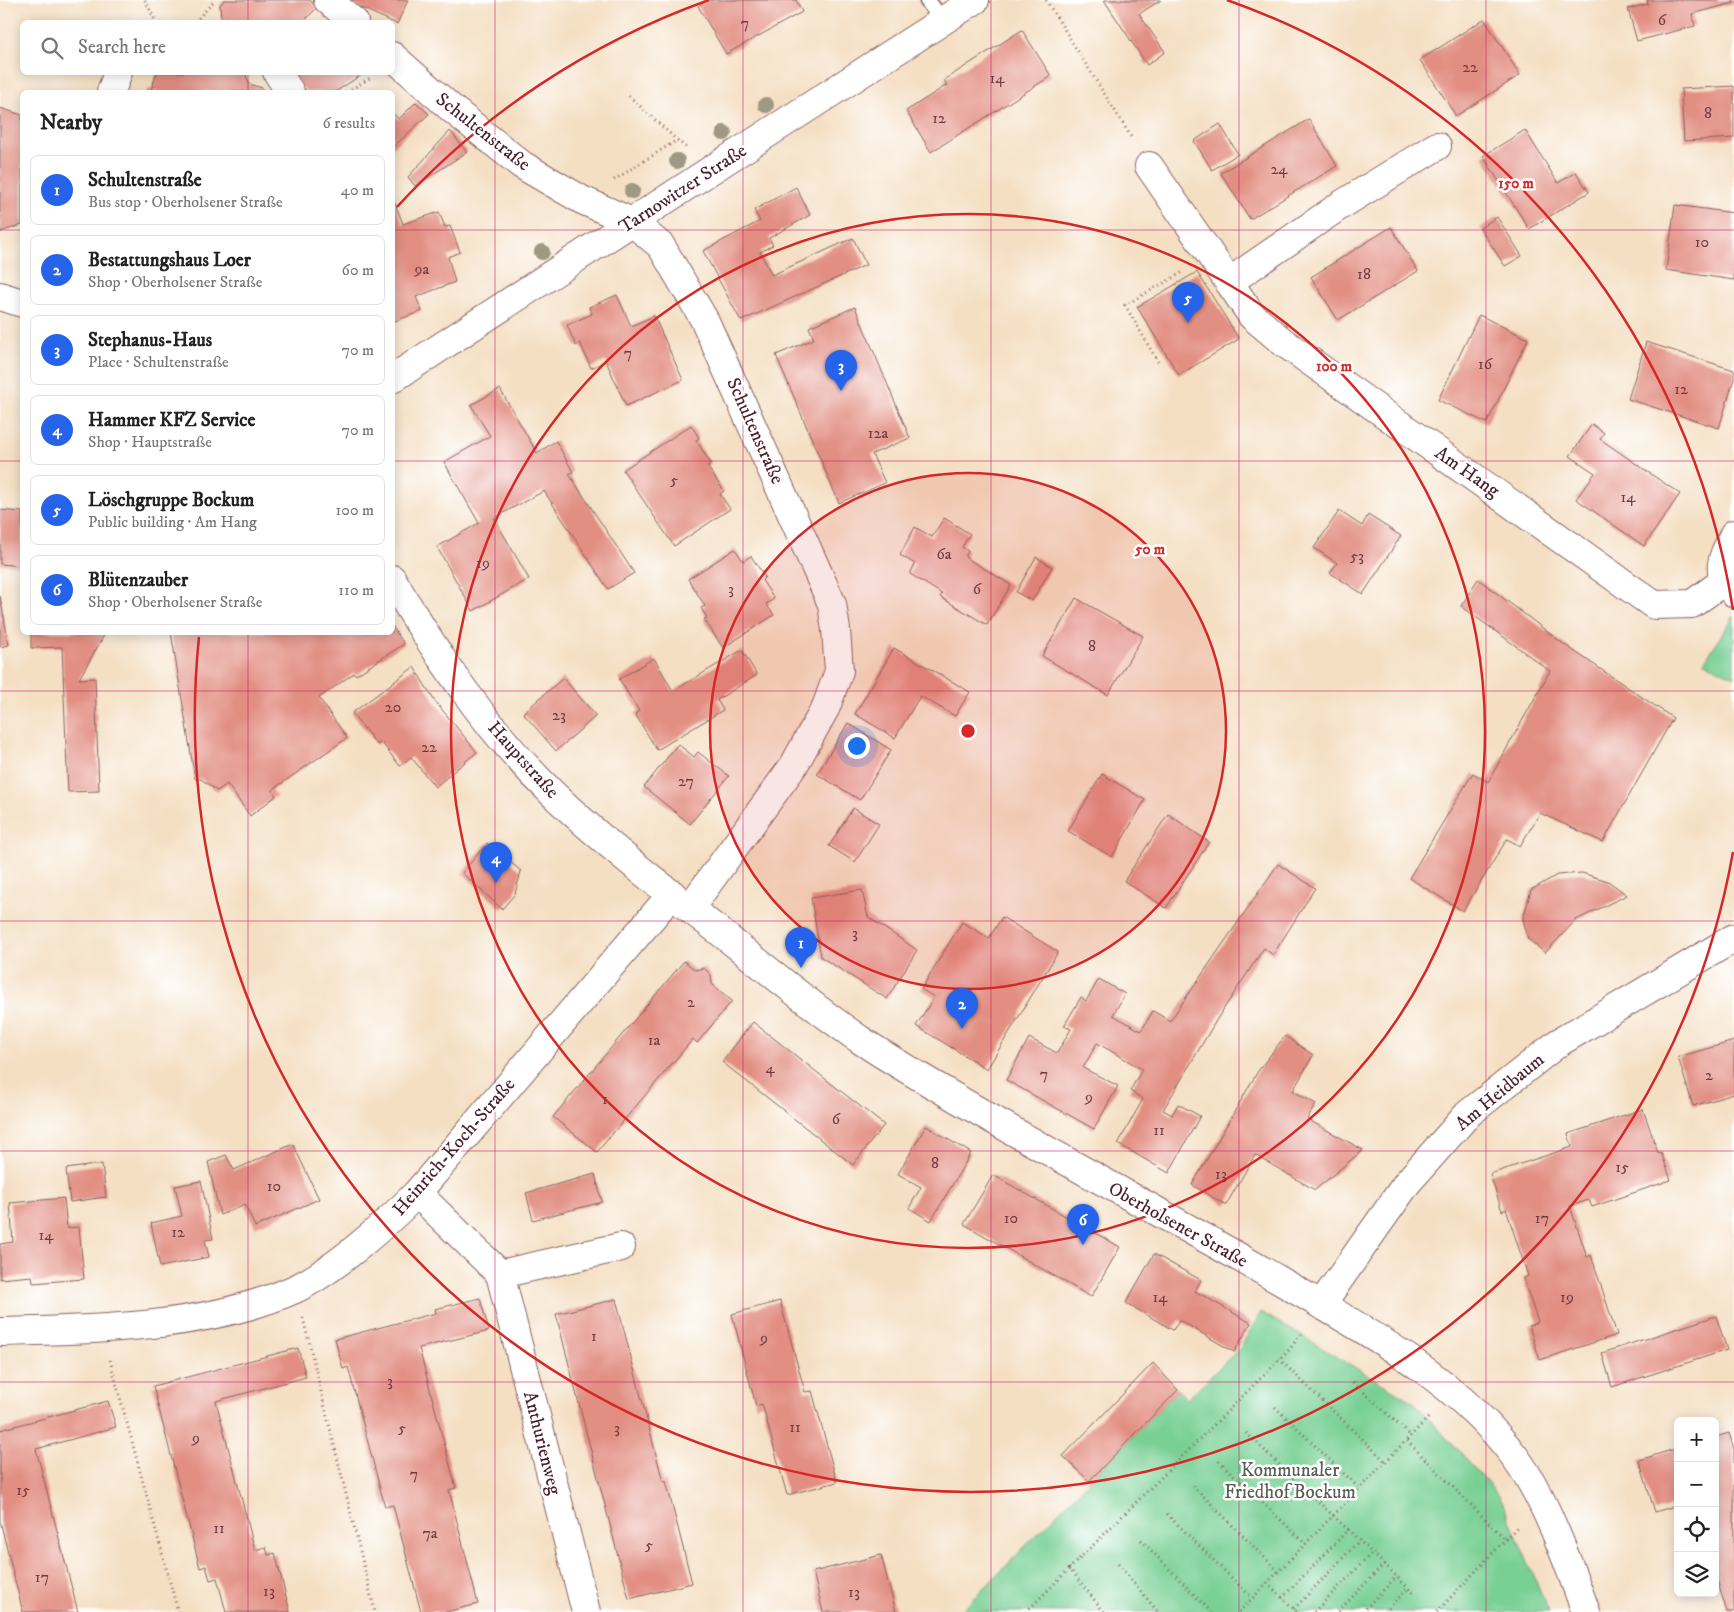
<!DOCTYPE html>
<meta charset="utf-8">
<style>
:root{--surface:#fff;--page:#f6f6f6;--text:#222;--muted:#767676;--line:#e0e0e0;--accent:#2563eb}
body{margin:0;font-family:"IM FELL DW Pica",serif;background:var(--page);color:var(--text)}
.controls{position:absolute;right:15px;bottom:15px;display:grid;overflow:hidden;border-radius:8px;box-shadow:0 2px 12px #0003}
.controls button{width:45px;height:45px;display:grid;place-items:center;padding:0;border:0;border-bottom:1px solid var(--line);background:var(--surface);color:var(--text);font:25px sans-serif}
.you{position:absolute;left:856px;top:745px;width:18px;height:18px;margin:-12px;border:4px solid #fff;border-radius:50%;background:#1a73e8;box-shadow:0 0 0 8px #1a73e833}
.badge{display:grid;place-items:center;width:32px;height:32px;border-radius:50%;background:var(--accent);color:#fff;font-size:16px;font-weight:700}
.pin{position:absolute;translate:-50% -41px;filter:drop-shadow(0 1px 2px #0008)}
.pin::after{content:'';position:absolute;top:26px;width:18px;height:15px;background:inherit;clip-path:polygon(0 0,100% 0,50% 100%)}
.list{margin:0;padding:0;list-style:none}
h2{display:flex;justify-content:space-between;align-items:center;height:65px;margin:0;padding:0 20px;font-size:21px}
h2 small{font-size:16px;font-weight:400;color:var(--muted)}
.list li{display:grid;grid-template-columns:32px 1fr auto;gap:15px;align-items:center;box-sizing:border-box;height:70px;margin:0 10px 10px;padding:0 10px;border:1px solid var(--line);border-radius:8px}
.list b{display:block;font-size:19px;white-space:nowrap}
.list p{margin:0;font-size:16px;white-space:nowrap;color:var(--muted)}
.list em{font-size:16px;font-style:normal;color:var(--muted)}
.icon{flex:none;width:28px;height:28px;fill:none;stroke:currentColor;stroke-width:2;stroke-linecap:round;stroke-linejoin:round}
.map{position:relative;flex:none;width:1734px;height:1612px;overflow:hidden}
.search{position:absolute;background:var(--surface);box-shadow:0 2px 12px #0003;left:20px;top:20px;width:375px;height:55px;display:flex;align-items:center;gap:12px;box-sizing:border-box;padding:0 18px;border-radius:8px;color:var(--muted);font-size:19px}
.panel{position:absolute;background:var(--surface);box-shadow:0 2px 12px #0003;left:20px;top:90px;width:375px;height:545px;border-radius:8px}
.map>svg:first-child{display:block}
</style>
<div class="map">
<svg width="1734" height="1612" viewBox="0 0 1734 1612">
<rect width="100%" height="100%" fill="#fff"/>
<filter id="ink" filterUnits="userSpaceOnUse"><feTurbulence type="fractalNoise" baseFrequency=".02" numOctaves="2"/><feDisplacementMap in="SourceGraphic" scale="10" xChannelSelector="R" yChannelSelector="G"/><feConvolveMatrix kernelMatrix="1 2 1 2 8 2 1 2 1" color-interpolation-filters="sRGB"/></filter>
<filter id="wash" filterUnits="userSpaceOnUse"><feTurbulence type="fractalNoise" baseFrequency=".0096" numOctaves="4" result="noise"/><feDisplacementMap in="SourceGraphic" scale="20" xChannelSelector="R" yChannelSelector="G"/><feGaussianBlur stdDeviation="1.12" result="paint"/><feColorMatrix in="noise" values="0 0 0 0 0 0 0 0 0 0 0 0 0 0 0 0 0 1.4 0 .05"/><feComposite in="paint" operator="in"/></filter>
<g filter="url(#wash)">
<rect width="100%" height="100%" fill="#f4dfc3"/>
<!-- green -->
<g fill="#79d095" stroke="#627860">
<polygon points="1734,616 1734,677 1704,662"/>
<polygon points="1261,1312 1415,1403 1500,1497 1549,1612 961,1612 1178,1390 1187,1399 1240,1348"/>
</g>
<g id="blocks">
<!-- building -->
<g fill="#e28e82">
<polygon points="224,0 310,0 317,8 303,22 228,22 221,18 220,5"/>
<polygon points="349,0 408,0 397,24 348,2"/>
<polygon points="708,0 796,0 802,12 726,54 698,6"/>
<polygon points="1104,0 1161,0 1139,14 1165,52 1147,65"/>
<polygon points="1647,0 1734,0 1734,3 1692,14 1695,26 1637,41 1628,9 1648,4"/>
<polygon points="1484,19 1520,75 1456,116 1420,60"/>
<polygon points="1022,30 1051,76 931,152 906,111 947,85 944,80"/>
<polygon points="157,72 245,72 249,84 262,88 261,92 147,92 148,89 151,90"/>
<polygon points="290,72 366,72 335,92 307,92"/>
<polygon points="1734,86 1734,138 1684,141 1681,89"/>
<polygon points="416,102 429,114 392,148 392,113 399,119"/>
<polygon points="0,108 22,115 22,225 0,232"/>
<polygon points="1309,119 1337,166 1250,219 1221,173"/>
<polygon points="1220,124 1238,154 1212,170 1194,141"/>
<polygon points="1525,130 1558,183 1576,172 1589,192 1529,229 1483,156"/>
<polygon points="450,131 467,152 415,186 408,177"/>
<polygon points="796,187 810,215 769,238 773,245 760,252 772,275 853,238 866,265 741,321 703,251 760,221 754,210"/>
<polygon points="392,196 403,224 439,212 445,227 450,226 460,252 448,257 455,282 416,297 422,311 392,322"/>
<polygon points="1675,205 1734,213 1734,280 1666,270"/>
<polygon points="1497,217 1522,256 1505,266 1480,228"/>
<polygon points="1391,227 1418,271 1338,320 1311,277"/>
<polygon points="1197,272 1239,339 1179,375 1137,307"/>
<polygon points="617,295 631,326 654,316 683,380 626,406 606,361 591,368 580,343 576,346 567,325 592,314 589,307"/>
<polygon points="855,307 910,438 872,454 885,483 839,503 776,355 814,339 809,327"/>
<polygon points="1479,315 1528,339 1487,423 1438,400"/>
<polygon points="1646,342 1734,370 1734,379 1719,428 1628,399"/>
<polygon points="500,389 537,453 556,441 573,472 569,474 634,573 608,589 544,491 494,518 529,579 473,611 437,547 479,523 444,462 490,436 471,405"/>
<polygon points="1592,424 1604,433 1600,439 1680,494 1644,546 1576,499 1595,473 1570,456"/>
<polygon points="691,425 699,438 696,440 711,464 707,466 724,491 720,494 730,509 674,546 623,470"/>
<polygon points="0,510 22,512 22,566 0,564"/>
<polygon points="1339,511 1362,526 1368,515 1401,536 1363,594 1330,573 1337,563 1314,548"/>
<polygon points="944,518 970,534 962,547 968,551 965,557 1011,585 987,625 940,597 942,594 910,574 915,564 900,555 915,527 932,537"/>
<polygon points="735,549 743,561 751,556 765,577 762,580 774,599 766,604 774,615 723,648 704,619 707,618 701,608 705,606 688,579"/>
<polygon points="1036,557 1052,567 1032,601 1016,592"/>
<polygon points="1478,579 1565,645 1673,718 1603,842 1540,813 1520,846 1507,839 1463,911 1409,878 1473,773 1488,782 1550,671 1461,606"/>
<polygon points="0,596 9,645 0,647"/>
<polygon points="1076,598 1143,636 1108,695 1042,656"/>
<polygon points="392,626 404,644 356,675 354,673 319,698 347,738 272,790 276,796 250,816 227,784 217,791 201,779 195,779 171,632 392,632"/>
<polygon points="31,632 106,632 79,679 95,678 99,791 68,792 62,647 31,648"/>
<polygon points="894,648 970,692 955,716 920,696 895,738 855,714"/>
<polygon points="742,650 757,675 717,700 723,710 657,750 635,714 639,711 619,679 654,658 673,691"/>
<polygon points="414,667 434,700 477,752 435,787 411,757 400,766 381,742 377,745 352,713"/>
<polygon points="563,678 596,716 556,751 523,713"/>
<polygon points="848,723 891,750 860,800 817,774"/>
<polygon points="678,744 694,757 698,752 729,776 690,824 644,787"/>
<polygon points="1102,774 1145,800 1112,857 1068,831"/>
<polygon points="853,808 879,824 855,862 829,846"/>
<polygon points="1168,814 1209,842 1166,908 1124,881"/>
<polygon points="487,843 521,871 515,894 502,909 462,873"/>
<polygon points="1278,864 1315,888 1273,955 1264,948 1217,1019 1163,1110 1172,1115 1178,1104 1200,1116 1169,1173 1118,1144 1143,1099 1130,1091 1142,1069 1097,1043 1083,1068 1118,1086 1094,1129 1006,1080 1029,1038 1057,1053 1071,1029 1064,1026 1081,997 1086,1001 1099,979 1125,994 1113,1015 1141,1031 1153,1011 1170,1021"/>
<polygon points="1582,873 1608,881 1627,895 1576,920 1545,953 1528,939 1523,919 1531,890 1557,875"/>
<polygon points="862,890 868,917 917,950 887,999 821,957 811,898"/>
<polygon points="1002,917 1058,952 987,1069 916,1026 934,997 921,989 962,922 989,938"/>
<polygon points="684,961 695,970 704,968 711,975 712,984 732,1001 697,1043 693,1039 597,1152 553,1117"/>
<polygon points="753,1022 884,1125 853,1165 722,1062"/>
<polygon points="1285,1036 1313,1055 1293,1091 1316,1104 1307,1119 1363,1150 1315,1190 1255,1155 1226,1205 1192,1185 1258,1071"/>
<polygon points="1734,1041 1734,1094 1693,1106 1678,1057"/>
<polygon points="1643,1109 1658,1153 1661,1152 1671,1180 1592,1207 1589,1200 1570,1206 1587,1257 1591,1255 1617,1335 1540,1360 1529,1326 1538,1322 1523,1278 1528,1276 1506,1209 1502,1211 1490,1174 1572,1147 1568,1134"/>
<polygon points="926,1126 971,1153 931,1221 909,1208 921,1187 898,1174"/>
<polygon points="293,1144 319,1199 255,1227 245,1204 220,1215 208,1162 226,1155 234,1170"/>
<polygon points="102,1164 106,1197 70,1202 66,1169"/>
<polygon points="595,1174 602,1202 533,1220 526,1193"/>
<polygon points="993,1175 1120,1247 1091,1297 964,1224"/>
<polygon points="201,1181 213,1239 205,1240 209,1257 160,1267 151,1223 182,1216 175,1186"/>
<polygon points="64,1198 67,1228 79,1227 84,1279 33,1283 32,1276 0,1279 0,1244 13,1242 10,1203"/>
<polygon points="1154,1254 1201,1280 1195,1291 1251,1323 1234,1352 1179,1320 1173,1330 1126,1303"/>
<polygon points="480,1298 489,1331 419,1348 456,1488 449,1490 478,1604 446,1612 421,1612 393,1505 385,1507 348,1367 343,1369 335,1339 436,1313 435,1309"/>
<polygon points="616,1299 663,1482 666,1481 692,1583 629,1599 556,1314"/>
<polygon points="780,1301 805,1392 812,1391 837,1482 787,1495 762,1404 756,1406 732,1314"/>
<polygon points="1716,1316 1727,1350 1612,1387 1602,1353"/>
<polygon points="298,1348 306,1377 216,1401 255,1550 266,1547 268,1555 275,1553 290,1612 226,1612 217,1578 210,1580 206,1566 200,1568 153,1386"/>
<polygon points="1153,1363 1178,1390 1089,1481 1063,1456"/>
<polygon points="108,1401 116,1427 36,1449 78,1612 23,1612 0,1521 0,1430"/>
<polygon points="1729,1433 1734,1449 1734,1612 1727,1612 1715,1574 1715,1437"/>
<polygon points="1678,1448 1678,1505 1655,1512 1639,1460"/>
<polygon points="881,1555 896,1612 823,1612 813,1572"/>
</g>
</g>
</g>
<g filter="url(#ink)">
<use href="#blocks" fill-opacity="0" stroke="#866260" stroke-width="1"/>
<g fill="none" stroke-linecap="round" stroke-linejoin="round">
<defs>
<polyline id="service" points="927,0 943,21"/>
<g id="minor">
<polyline points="328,0 354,22"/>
<polyline points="392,56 452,109 522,165 582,200 632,222 661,246 705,321 832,604 836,630 839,671 826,707 794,765 690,908"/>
<polyline points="277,72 290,92"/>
<polyline points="111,92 118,72"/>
<polyline points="1437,146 1341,205 1229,282 1252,316 1283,342 1654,605 1692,604 1724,581"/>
<polyline points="1149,166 1229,282"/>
<path d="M1734,534C1722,559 1714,570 1734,593"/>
<polyline points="417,1193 500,1274 586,1612"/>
<polyline points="500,1274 621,1247"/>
<polyline points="1321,1305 1407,1183 1468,1114 1558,1043 1734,938"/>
<path d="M0,1332C94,1330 208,1328 295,1289C334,1271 386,1224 417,1193L672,894"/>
</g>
<g id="secondary">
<polyline points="0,296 22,303"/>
<polyline points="392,379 711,170 975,0"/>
<path d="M392,579C437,656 488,731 552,793C604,843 663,888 720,932C767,969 813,1008 862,1041C898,1065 936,1086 973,1108C1076,1168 1181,1223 1284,1283C1367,1332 1456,1378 1515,1457C1545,1497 1569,1565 1586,1612"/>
</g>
</defs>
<!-- service casing -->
<use href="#service" stroke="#866260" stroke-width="18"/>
<!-- minor casing -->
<use href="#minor" stroke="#866260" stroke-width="30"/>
<!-- secondary casing -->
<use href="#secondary" stroke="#866260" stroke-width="30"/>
<!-- path -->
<g stroke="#866260" stroke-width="3" stroke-dasharray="1 4" stroke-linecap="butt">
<polyline points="145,0 156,22"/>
<polyline points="1046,0 1133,140"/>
<polyline points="195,22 215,0"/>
<polyline points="347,92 370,78"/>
<polyline points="629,96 677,140"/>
<polyline points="614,180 677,140 688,149"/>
<polyline points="1158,362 1125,305 1183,272"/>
<polyline points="303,1318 375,1612"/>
<polyline points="1279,1359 1386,1462"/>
<polyline points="110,1360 178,1612"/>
<polyline points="1353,1382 1411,1436"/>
<polyline points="1275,1407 1360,1489"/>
<polyline points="1246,1433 1384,1564 1338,1612"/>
<polyline points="1407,1441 1505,1539"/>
<polyline points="1219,1461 1306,1544"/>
<polyline points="1193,1486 1278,1571"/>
<polyline points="1167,1514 1252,1598"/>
<polyline points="1141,1540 1211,1612"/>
<polyline points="1118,1564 1158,1612"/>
<polyline points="1384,1564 1413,1593"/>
<polyline points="1069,1568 1104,1612"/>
<polyline points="1267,1583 1297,1612"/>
<polyline points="1282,1598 1349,1529"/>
<polyline points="1294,1609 1360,1540"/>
<polyline points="1026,1612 1289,1350 1303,1332"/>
<polyline points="1239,1612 1430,1416"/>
<polyline points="1314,1612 1373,1552"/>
<polyline points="1362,1612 1397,1576"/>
<polyline points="1385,1612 1408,1588"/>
<polyline points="1437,1612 1519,1525"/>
</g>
<!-- service -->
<use href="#service" stroke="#fff" stroke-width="15"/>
<!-- minor -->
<use href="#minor" stroke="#fff" stroke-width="28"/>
<!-- secondary -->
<use href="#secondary" stroke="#fff" stroke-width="28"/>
</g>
<!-- trees -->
<g fill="#9f9884">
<circle cx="766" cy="105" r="8"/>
<circle cx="724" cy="133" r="8"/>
<circle cx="677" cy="161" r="8"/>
<circle cx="632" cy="191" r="8"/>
<circle cx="542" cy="252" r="8"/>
</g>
</g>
<!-- grid -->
<path fill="none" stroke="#c2185b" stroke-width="1" stroke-opacity="0.55" d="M248,0V22M495,0V1612M743,0V1612M991,0V1612M1239,0V1612M1486,0V1612M248,72V92M0,230H22M392,230H1734M0,461H22M392,461H1734M248,632V1612M0,691H1734M0,921H1734M0,1151H1734M0,1382H1734"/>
<!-- distance rings -->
<circle cx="968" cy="731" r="258" fill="#d62828" fill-opacity=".12"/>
<g fill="none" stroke="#d62828" stroke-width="2.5">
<circle cx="968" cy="731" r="258"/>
<circle cx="968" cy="731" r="517"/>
<path d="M1733 852A775 775 0 0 1 199 637M397 207A775 775 0 0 1 709 0M1227 0A775 775 0 0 1 1733 610"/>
</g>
<g text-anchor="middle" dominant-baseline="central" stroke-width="5" stroke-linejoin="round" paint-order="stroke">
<!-- number labels -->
<g font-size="16" fill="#703b41">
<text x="1662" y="20">6</text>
<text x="745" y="23">7</text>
<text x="1470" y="67">22</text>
<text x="997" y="78">14</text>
<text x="1708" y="113">8</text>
<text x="939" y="118">12</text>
<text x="1279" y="169">24</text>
<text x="1702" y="242">10</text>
<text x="422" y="269">9a</text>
<text x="1364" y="274">18</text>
<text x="628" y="353">7</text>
<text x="1485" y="364">16</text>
<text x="1681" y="389">12</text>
<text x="878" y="433">12a</text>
<text x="674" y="480">5</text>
<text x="1628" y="497">14</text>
<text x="944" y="554">6a</text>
<text x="1357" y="556">53</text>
<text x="483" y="563">19</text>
<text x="731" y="589">3</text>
<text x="977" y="589">6</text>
<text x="1092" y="646">8</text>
<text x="393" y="707">20</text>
<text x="559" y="715">23</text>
<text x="429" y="747">22</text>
<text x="686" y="781">27</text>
<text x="855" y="933">3</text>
<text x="691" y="1002">2</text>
<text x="654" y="1040">1a</text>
<text x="770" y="1068">4</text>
<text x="1044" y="1074">7</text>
<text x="1709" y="1075">2</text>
<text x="1089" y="1097">9</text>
<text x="605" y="1099">1</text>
<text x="836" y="1119">6</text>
<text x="1159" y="1130">11</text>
<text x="935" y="1163">8</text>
<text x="1622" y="1167">15</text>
<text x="1221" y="1174">13</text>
<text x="274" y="1186">10</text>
<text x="1011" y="1218">10</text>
<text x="1542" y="1218">17</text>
<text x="178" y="1232">12</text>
<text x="46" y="1235">14</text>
<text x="1160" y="1297">14</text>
<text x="1567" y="1297">19</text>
<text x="594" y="1336">1</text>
<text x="764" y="1338">9</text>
<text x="390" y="1381">3</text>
<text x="795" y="1427">11</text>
<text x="402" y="1428">5</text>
<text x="617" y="1428">3</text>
<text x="196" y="1438">9</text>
<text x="414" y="1474">7</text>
<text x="23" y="1490">15</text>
<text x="219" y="1528">11</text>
<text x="430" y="1533">7a</text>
<text x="649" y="1545">5</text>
<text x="42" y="1577">17</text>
<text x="269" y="1591">13</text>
<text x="854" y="1592">13</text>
</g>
<!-- street labels -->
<g font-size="19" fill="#4a1f2b" stroke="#fff">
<text transform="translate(483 132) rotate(38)">Schultenstraße</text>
<text transform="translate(683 189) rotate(-33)">Tarnowitzer Straße</text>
<text transform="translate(755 431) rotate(66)">Schultenstraße</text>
<text transform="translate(1467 472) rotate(35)">Am Hang</text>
<text transform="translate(523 760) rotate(48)">Hauptstraße</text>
<text transform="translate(1500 1092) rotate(-40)">Am Heidbaum</text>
<text transform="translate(454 1147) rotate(-49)">Heinrich-Koch-Straße</text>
<text transform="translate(1178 1225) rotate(29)">Oberholsener Straße</text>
<text transform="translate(542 1443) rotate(76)">Anthurienweg</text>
</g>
<!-- park labels -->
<g font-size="19" fill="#5a5d50" stroke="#fff">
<text x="1290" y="1470">Kommunaler<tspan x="1290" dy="22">Friedhof Bockum</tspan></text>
</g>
</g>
<circle cx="968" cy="731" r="8" fill="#d62828" stroke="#fff" stroke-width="2.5"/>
<g font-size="15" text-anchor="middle" font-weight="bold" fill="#d62828" stroke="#fff" stroke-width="5" stroke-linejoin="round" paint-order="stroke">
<text x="1516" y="188">150 m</text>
<text x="1334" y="371">100 m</text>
<text x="1150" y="554">50 m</text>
</g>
</svg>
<div class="controls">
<button>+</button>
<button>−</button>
<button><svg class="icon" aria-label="locate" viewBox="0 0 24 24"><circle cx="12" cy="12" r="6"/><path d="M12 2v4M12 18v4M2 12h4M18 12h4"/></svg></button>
<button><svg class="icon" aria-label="layers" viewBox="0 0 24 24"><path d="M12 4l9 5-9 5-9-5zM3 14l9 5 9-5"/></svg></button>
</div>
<div class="you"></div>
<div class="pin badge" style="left:801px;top:968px">1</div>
<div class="pin badge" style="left:962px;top:1029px">2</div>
<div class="pin badge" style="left:841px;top:391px">3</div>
<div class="pin badge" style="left:496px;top:883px">4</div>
<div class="pin badge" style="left:1188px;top:323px">5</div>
<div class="pin badge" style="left:1083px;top:1245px">6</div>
<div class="search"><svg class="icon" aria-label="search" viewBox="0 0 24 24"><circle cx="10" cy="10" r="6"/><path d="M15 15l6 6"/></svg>Search here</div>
<section class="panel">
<h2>Nearby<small>6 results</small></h2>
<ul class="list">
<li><span class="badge">1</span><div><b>Schultenstraße</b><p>Bus stop · Oberholsener Straße</p></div><em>40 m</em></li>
<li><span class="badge">2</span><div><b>Bestattungshaus Loer</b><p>Shop · Oberholsener Straße</p></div><em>60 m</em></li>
<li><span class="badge">3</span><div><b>Stephanus-Haus</b><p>Place · Schultenstraße</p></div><em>70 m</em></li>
<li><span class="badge">4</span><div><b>Hammer KFZ Service</b><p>Shop · Hauptstraße</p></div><em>70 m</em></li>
<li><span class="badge">5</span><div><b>Löschgruppe Bockum</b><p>Public building · Am Hang</p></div><em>100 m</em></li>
<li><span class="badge">6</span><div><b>Blütenzauber</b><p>Shop · Oberholsener Straße</p></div><em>110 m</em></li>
</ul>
</section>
</div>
